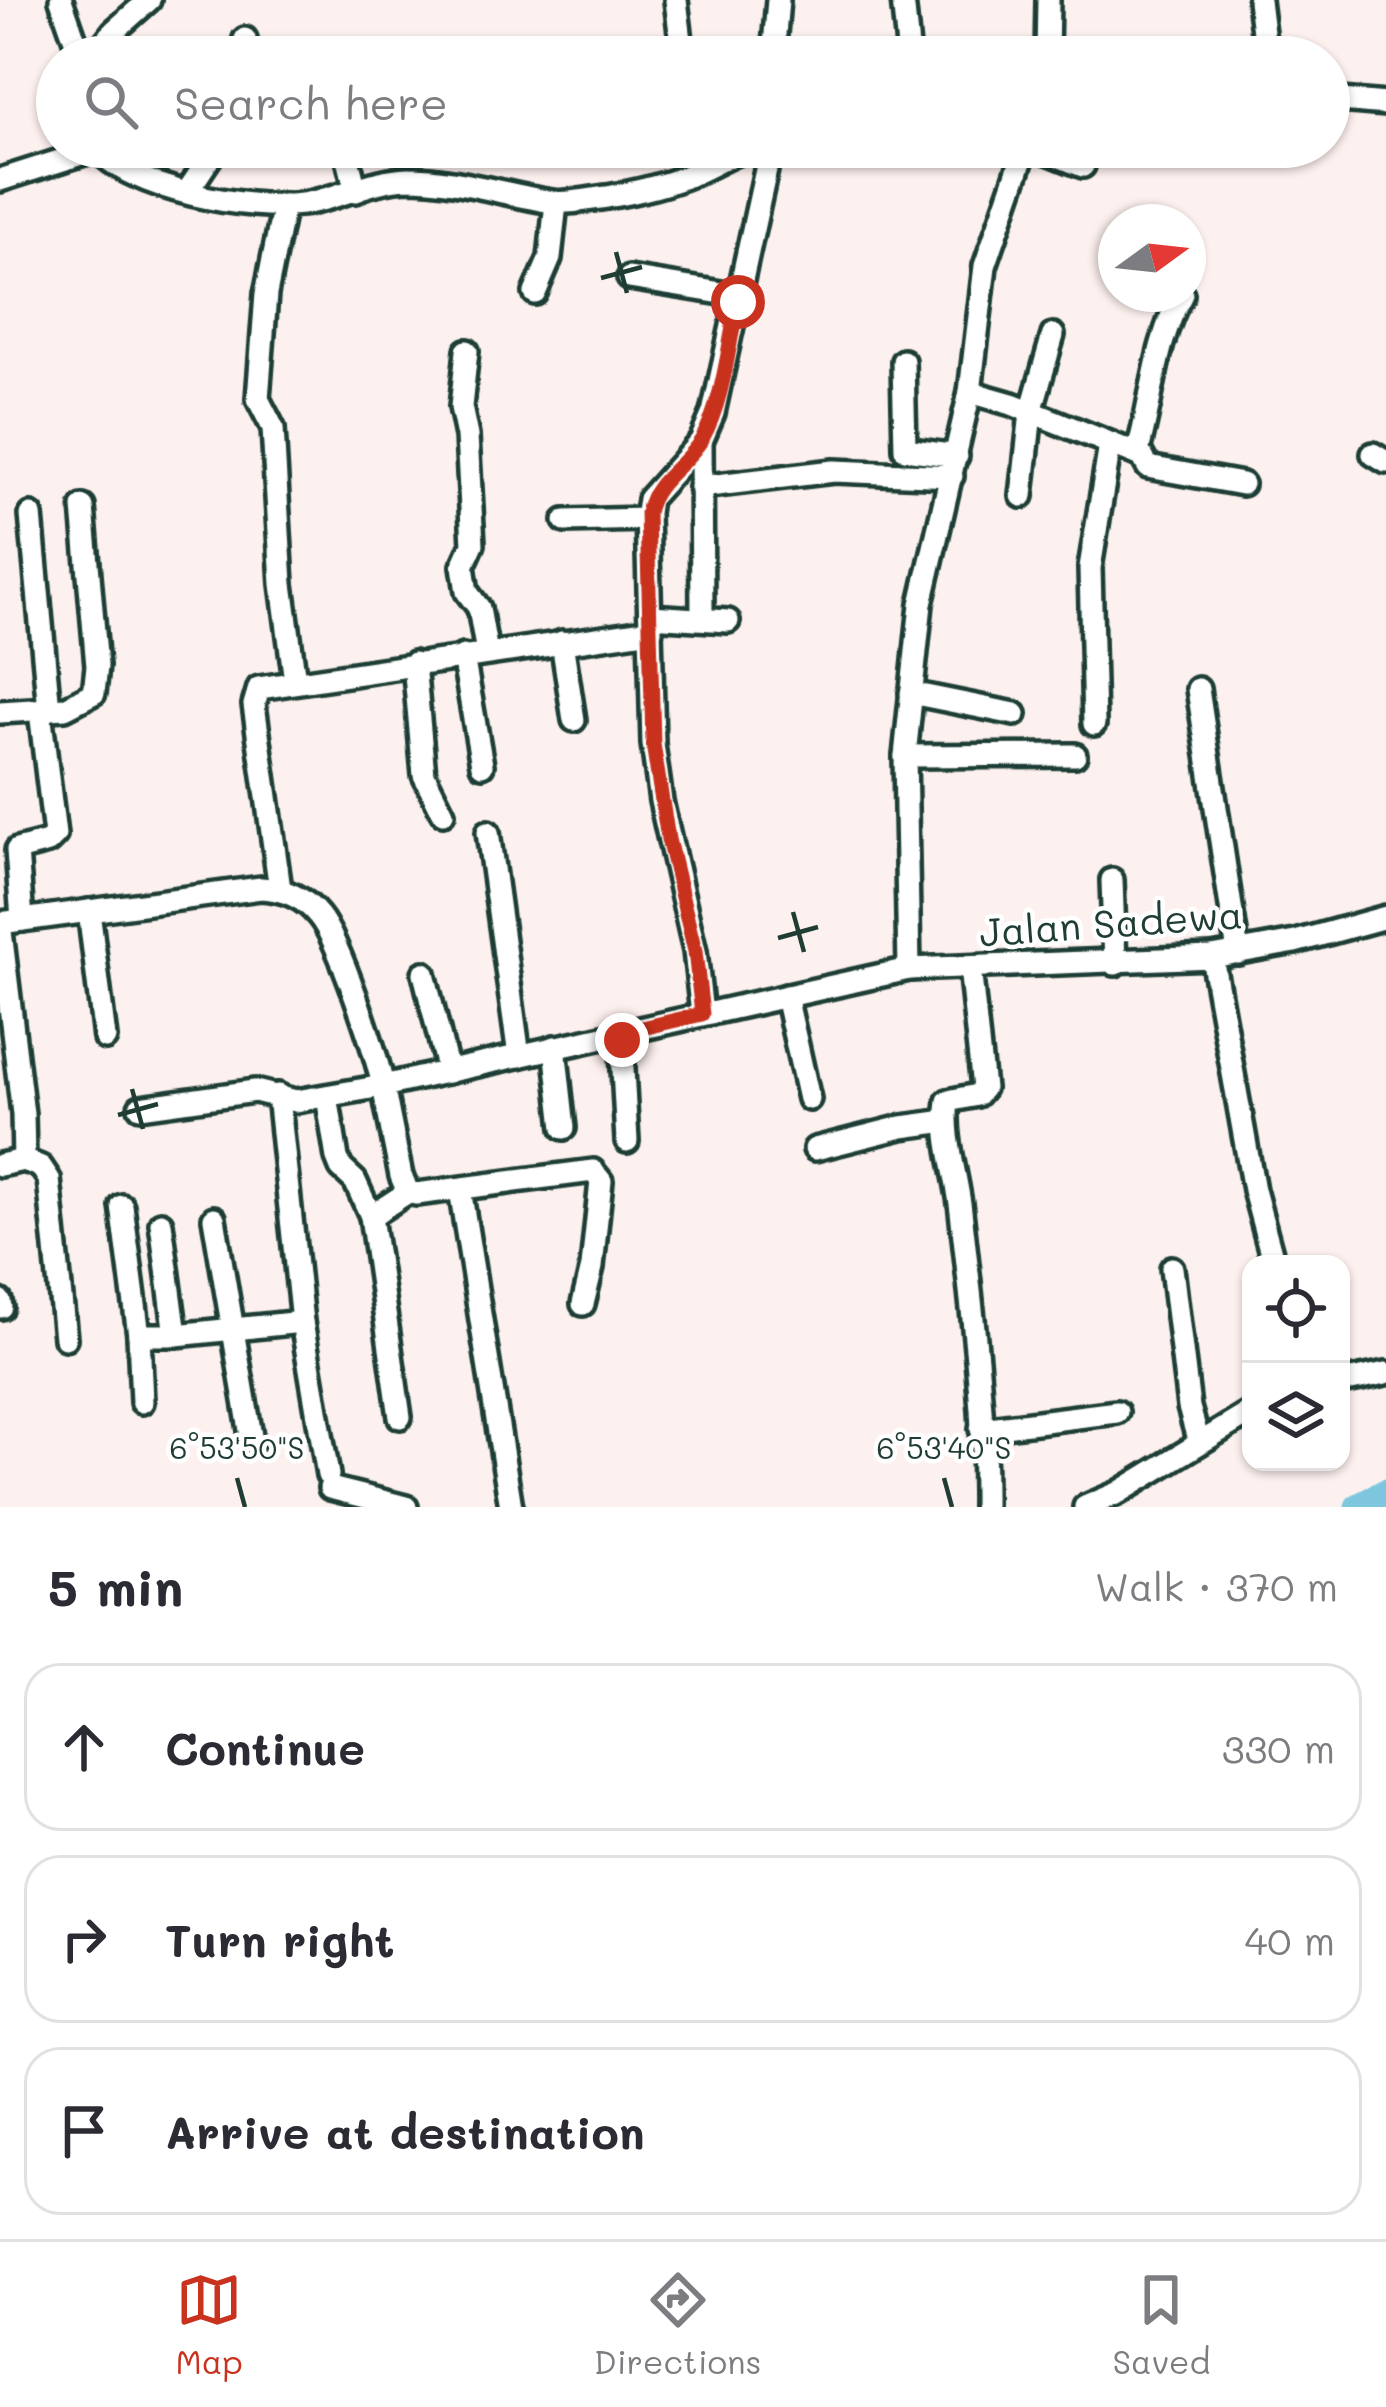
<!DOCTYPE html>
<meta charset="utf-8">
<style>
:root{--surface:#fff;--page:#f2f2f3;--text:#2b2b33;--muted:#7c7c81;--line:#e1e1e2;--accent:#c8321e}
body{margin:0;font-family:Mali,sans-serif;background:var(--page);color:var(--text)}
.controls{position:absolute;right:36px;bottom:36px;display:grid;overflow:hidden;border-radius:24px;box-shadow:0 3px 9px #0004}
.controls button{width:108px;height:108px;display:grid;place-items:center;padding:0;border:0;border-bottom:3px solid var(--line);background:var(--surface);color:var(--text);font:60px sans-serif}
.compass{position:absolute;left:1098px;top:204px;width:108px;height:108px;border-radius:50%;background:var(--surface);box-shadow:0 3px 9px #0004;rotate:75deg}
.stop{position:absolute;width:36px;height:36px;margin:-27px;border:9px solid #c8321e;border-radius:50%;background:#fff}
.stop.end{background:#c8321e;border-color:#fff;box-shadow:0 3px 12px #0008}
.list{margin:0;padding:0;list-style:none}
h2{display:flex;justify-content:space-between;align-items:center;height:156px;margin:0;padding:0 48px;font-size:51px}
h2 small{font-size:39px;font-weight:400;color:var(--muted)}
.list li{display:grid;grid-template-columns:78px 1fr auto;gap:36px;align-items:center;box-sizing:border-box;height:168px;margin:0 24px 24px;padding:0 24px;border:3px solid var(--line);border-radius:36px}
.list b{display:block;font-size:45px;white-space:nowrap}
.list em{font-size:39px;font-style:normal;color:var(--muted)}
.icon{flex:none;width:66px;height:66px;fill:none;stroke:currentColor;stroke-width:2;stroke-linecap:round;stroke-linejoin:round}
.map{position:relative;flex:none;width:1386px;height:1507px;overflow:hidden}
.search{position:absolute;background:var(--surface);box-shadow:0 3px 9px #0004;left:36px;right:36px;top:36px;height:132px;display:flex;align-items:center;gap:30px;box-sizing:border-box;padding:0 42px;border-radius:66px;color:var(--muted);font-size:45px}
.sheet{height:732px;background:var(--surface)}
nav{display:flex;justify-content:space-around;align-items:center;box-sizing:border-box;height:168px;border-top:3px solid var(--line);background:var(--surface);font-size:33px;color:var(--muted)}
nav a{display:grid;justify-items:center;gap:6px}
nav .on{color:var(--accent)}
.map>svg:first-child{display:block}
</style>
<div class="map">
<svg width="1386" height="1507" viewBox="0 0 1386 1507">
<rect width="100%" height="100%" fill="#fdf1ef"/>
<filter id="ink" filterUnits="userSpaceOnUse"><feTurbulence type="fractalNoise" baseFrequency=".00833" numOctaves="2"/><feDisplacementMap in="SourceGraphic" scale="24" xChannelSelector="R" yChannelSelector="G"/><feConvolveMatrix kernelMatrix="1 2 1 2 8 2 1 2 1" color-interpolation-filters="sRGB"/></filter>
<g filter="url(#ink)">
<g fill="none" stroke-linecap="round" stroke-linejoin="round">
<!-- river -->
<polyline stroke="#7dc6de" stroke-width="27" points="1358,1507 1386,1492"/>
<defs>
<g id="minor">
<polyline points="61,0 76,43 92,57"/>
<polyline points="676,0 683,57"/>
<polyline points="903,0 909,57"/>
<polyline points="1259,0 1266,57"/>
<polyline points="94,57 114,31 149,0"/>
<polyline points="240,57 245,39"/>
<polyline points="773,57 778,0"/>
<polyline points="1047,57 1048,0"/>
<polyline points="1089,57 1135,52 1171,57"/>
<polyline points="1329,99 1386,104"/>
<path d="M96,147C129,190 250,211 302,204C338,199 372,179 408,178C457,178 505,195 553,202C569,204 591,199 607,197C637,192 667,185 695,173C716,164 731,153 753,147"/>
<polyline points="345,147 356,191"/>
<polyline points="1036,147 1083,166"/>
<polyline points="0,180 97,149"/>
<polyline points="187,192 217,147"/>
<polyline points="284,205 266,294 258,399 273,428 282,584 295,681"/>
<polyline points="629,278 740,296"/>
<polyline points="535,293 550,258 556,203"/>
<polyline points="467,351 461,407 467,436 473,544 463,566 467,592 479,608 487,653"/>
<polyline points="903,361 905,449 957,456"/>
<polyline points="970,392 1012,404 1142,456 1148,467 1242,484"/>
<polyline points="701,441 702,617"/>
<path d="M1137,454C1153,400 1154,344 1182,294"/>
<polyline points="1373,454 1386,462"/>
<polyline points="700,487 834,471 952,476"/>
<polyline points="1022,496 1031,412 1053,335"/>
<polyline points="31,515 49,710"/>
<polyline points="565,521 647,519"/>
<polyline points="650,616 728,621"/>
<polyline points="562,642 574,720"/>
<polyline points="463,656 482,765"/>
<polyline points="414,663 424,775 443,813"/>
<polyline points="1198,689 1238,953"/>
<polyline points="911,693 1015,714"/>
<polyline points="0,712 65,708 94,693 97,666 83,507"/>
<polyline points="1094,724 1090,568 1110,445"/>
<polyline points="905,756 1075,755"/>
<polyline points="488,832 519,1056"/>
<polyline points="1112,880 1115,964"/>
<polyline points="280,889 254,705 259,688 651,630"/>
<polyline points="89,911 105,1038"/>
<polyline points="22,920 17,850 48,842 55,835 40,711"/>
<path d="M0,923L261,888C283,889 304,897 319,916C339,940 376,1053 383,1086L909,969L1212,957L1295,942L1386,917"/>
<polyline points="0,923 23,1114 24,1160 41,1167 49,1179 65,1338"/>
<polyline points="1212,957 1254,1190 1274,1264"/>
<path d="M970,967L983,1088L977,1095L948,1101C943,1137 957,1175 961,1211C972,1309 985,1409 984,1507"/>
<polyline points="909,969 905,756 921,604 970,392 985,266 1026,147"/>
<polyline points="424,973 448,1072"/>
<polyline points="786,996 809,1099"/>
<polyline points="702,1014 695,951 661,801 653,744 647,513 649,499 701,441 713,413 771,147"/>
<polyline points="621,1033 627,1141"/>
<polyline points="555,1047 564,1128"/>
<polyline points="278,1095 302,1322 328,1475"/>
<polyline points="327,1096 337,1158 341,1168 355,1181 371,1216"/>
<polyline points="140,1107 255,1091 296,1101 383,1086 401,1176 408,1192 416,1194 593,1171 601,1181 592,1267 583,1304"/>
<polyline points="815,1149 902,1127 946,1121"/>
<polyline points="0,1165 24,1160"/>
<polyline points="460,1189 511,1507"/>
<polyline points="122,1206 139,1335 176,1335"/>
<polyline points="214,1218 252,1442"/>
<polyline points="161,1223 176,1335 302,1322"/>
<polyline points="1172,1268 1189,1407 1199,1443"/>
<polyline points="0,1301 1,1307"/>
<polyline points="139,1335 142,1402"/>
<polyline points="1341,1382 1386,1373"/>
<polyline points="400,1417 371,1216 408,1192"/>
<polyline points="981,1429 1117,1412"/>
<polyline points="330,1488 406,1507"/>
<polyline points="1085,1507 1118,1493 1251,1412"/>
</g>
</defs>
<!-- minor casing -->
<use href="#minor" stroke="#1f3d34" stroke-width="30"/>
<!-- minor -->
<use href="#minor" stroke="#fff" stroke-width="21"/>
</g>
</g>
<g fill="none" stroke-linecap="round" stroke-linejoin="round" filter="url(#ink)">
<!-- route -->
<path stroke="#c8321e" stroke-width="15" d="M622,1040L621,1033L702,1014L695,951L668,839L653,744L647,513C653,480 686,466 702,439C724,400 728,346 738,302"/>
</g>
<!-- ticks -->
<path fill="none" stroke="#1f3d34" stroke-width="4.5" d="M616,252L627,293M601,278L642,267M793,912L804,952M778,938L818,927M132,1089L143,1129M118,1115L158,1104M237,1478L245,1507M944,1478L952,1507"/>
<g text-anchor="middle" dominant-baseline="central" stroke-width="9" stroke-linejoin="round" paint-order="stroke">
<!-- street labels -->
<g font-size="39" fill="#1f3d34" stroke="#fff">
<text transform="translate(1111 922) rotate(-4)">Jalan Sadewa</text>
</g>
</g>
<g font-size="30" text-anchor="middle" fill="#1f3d34" stroke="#fff" stroke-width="9" stroke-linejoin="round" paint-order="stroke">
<text x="237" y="1459">6°53'50"S</text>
<text x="944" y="1459">6°53'40"S</text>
</g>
</svg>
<div class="controls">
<button><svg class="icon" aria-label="locate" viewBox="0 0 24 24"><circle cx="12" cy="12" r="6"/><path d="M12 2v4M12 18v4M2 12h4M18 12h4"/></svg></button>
<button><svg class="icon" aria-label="layers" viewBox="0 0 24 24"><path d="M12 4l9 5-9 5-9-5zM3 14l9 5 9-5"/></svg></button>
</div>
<svg class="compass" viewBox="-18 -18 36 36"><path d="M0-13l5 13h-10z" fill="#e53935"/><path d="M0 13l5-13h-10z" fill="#7c7c81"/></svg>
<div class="stop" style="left:738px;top:302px"></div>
<div class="stop end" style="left:622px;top:1040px"></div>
<div class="search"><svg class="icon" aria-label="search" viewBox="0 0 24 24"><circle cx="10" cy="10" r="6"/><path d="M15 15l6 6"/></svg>Search here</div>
</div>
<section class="sheet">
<h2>5 min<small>Walk · 370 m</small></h2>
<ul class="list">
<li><svg class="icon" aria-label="ahead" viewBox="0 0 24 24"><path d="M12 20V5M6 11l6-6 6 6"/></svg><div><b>Continue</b></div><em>330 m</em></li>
<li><svg class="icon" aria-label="right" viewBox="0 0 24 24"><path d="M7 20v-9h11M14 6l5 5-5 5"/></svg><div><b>Turn right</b></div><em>40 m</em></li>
<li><svg class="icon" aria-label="arrive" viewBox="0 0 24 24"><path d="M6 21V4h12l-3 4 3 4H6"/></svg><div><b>Arrive at destination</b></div></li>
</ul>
</section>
<nav>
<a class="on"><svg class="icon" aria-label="map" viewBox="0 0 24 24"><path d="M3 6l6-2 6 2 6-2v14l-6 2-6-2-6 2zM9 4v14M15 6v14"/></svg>Map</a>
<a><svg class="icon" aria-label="directions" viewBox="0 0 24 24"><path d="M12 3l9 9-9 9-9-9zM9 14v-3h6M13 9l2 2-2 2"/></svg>Directions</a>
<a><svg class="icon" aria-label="saved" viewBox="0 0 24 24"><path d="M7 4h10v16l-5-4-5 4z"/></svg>Saved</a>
</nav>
